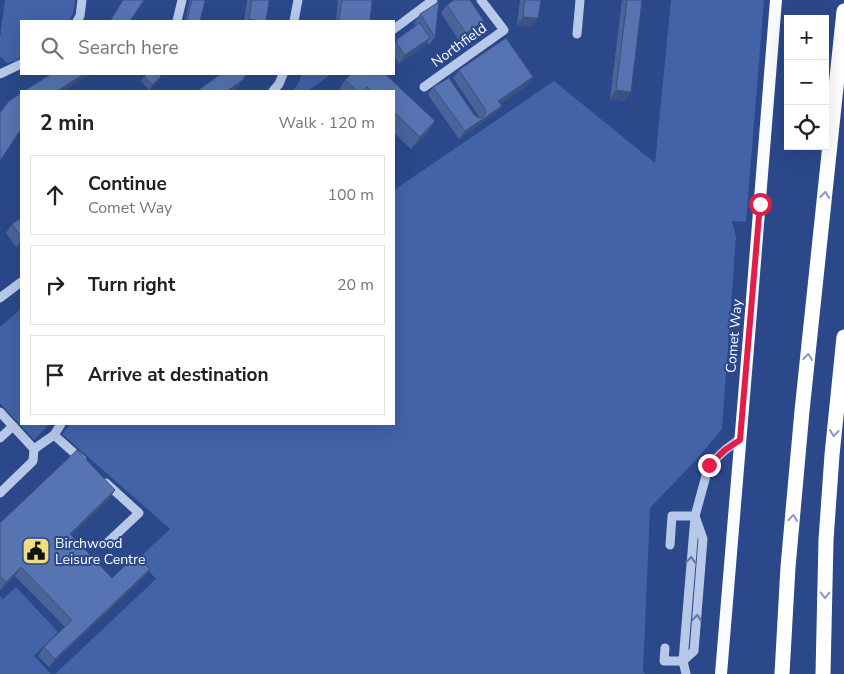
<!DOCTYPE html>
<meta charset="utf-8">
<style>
:root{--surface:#fff;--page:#f6f6f6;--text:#202124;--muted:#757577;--line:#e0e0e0}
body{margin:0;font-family:"Nunito Sans",sans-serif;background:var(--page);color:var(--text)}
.controls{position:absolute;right:15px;top:15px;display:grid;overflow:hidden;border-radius:0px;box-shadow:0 5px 20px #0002}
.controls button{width:45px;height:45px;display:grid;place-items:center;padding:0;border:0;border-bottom:1px solid var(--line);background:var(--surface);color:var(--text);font:25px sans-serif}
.stop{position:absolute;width:15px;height:15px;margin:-11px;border:4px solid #e11d48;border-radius:50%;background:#fff}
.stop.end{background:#e11d48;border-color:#fff;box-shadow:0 1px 5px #0008}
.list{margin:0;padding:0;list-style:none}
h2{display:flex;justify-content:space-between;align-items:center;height:65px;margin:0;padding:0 20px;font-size:21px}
h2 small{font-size:16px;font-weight:400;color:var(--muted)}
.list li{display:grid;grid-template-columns:32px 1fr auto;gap:15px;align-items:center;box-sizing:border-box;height:80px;margin:0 10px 10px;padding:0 10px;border:1px solid var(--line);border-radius:0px}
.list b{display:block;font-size:19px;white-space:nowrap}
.list p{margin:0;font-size:16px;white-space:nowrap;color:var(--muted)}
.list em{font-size:16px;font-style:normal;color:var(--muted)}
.icon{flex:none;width:28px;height:28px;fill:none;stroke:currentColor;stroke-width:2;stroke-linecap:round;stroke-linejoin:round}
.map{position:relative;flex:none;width:844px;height:674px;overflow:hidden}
.search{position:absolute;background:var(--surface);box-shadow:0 5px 20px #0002;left:20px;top:20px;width:375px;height:55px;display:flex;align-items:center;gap:12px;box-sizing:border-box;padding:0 18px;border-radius:0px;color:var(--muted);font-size:19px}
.panel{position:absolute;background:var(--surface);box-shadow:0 5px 20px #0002;left:20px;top:90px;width:375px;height:335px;border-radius:0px}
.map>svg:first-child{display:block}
</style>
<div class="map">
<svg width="844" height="674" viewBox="0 0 844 674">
<rect width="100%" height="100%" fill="#2a488a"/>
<!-- green -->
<g fill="#4263a8">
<path d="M5,0H75C75,7 73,16 69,21H21V57L15,61L7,63L0,56V38Z"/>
<polygon points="671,0 764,0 746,222 732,221 736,237 722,429 695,461 650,508 643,672 646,674 55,674 156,579 138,559 170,529 62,434 70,424 394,424 394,190 554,81 655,163"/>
<polygon points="302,74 331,74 308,91 293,91 299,82"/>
<polygon points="21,309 21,424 50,424 34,440 0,403 0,327"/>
<polygon points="16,587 58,632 34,656 51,674 0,674 0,596 3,599"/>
</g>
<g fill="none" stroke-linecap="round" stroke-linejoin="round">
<!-- minor -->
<g stroke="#b8c8e9" stroke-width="9">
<polyline points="77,21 80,16 82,0"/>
<polyline points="177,21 182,0"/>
<polyline points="294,21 298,0"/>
<polyline points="394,29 433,0"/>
<polyline points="577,34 580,0"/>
<polyline points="0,74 21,64"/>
<polyline points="424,87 504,30 481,0"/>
<polyline points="273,91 279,84 283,74"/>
<polyline points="0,298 21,282"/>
<polyline points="0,412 34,449 33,461 0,493"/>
<polyline points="54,435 61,424"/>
<polyline points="0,438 13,426"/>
<polyline points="34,449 54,435 82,460"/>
<polyline points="106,483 139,513 107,543"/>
<polyline points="670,545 672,516 695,516 683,661 686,674"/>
<polyline points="665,648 664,661 683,661 694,651 703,539 695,516 709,465 725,450 740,439"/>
</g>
<!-- major -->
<path stroke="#fafbfe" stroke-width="12" d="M721,674C739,449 759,225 776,0"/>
<!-- highway -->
<g stroke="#fff" stroke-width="15">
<polyline points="782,674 788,567 802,411 844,11"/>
<polyline points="823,674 826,540 832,455 844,337"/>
</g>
</g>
<!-- wall -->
<g fill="#4a6499">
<polygon points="190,0 205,0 200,21 185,21"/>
<polygon points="247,0 269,0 266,21 244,21"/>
<polygon points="338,0 372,0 370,21 336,21"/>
<polygon points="520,0 541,0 532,27 517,25"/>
<polygon points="622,0 642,0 625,101 610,99"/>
<polygon points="447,5 478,29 460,42 441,13"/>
<polygon points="420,14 435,37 429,45 427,42 424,46 399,64 394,56 394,45 397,39 416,26 414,23"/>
<polygon points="459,70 528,85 500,104 496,113 459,139 428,95 433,87 475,116 480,118 453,78"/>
<polygon points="351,74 385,74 435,121 427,133 411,149 394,133 394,91 338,91 345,80"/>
<polygon points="144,76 158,81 149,90 141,81"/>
<polygon points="21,218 21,243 16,247 6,233 12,224"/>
<polygon points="115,490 109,499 71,536 112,578 150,569 144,577 49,667 38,656 44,647 65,627 15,576 0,590 0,523"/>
</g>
<!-- shaded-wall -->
<g fill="#3c517d">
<polygon points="523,17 538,18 532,27 517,25"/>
<polygon points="249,19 255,20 255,21 247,21"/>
<polygon points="484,21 478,29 460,42 466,33"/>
<polygon points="430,38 424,46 399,64 405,55"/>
<polygon points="84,74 91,74 64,91 57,91"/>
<polygon points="161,77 158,81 149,90 152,85"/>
<polygon points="533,77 528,85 493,109 498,101"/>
<polygon points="243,80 237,89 233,91 227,91"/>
<polygon points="616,90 631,92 625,101 610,99"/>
<polygon points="502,106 496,113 459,139 465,131"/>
<polygon points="435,121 427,133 411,149 420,137"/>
<polygon points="21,240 21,243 16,247"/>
<polygon points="115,490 109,499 64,543 70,534"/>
<polygon points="21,567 15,576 0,590 6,582"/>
<polygon points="150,569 144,577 49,667 55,659"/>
</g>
<!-- building -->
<g fill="#5674b2" stroke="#3c517d">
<polygon points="123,0 144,0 130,21 110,21"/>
<polygon points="192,0 205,0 200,21 187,21"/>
<polygon points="252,0 269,0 266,21 255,21 255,20 249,19"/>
<polygon points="342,0 372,0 370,21 339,21"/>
<polygon points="454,0 470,0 484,21 466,33 447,5"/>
<polygon points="525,0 541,0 538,18 523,17"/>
<polygon points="627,0 642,0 631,92 616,90"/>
<polygon points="439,2 435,37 420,14"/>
<polygon points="420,23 430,38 405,55 397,44 397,39"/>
<polygon points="506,38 533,77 498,101 502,106 465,131 433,87 449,78 475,116 479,118 483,117 486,112 485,109 459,70"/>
<polygon points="51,74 84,74 57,91 24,91"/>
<polygon points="147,74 159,74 161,77 152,85 144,76"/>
<polygon points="221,74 246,74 243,80 227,91 197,91"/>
<polygon points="351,74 385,74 435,121 420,137 394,112 394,91 372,91 367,87 364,91 357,91 345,80"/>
<polygon points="21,93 21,114 20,115 21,116 21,129 0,161 0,113 8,102"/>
<polygon points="21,218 21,237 12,224"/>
<polygon points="77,450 115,490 70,534 112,578 136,555 150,569 55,659 44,647 72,620 21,567 6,582 0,576 0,523"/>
</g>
<!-- one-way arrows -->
<defs><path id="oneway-chevron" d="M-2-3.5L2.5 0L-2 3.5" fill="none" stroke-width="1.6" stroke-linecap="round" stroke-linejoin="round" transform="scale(1.25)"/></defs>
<g stroke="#8a9abf">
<use href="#oneway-chevron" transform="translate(825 195) rotate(-84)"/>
<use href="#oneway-chevron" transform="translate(808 357) rotate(-84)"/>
<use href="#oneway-chevron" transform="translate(834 433) rotate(96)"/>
<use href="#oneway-chevron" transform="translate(793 518) rotate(-85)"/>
<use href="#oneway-chevron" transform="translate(825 595) rotate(91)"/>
</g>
<g stroke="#5c75ab">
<use href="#oneway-chevron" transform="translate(691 560) rotate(-86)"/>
<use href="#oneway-chevron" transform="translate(697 618) rotate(-85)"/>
</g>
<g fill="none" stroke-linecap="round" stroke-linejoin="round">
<!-- route -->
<polyline stroke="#e11d48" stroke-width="6" points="709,465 725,450 740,440 760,204"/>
</g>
<!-- icons -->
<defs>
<symbol id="civic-square" viewBox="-11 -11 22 22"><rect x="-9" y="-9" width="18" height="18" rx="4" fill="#efdd80" stroke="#2a488a"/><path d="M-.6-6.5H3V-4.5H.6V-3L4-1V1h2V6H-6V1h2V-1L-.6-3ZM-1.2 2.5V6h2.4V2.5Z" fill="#111"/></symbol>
</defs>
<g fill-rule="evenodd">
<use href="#civic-square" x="20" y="535" width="32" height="32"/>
</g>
<g text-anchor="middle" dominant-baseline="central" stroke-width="4" stroke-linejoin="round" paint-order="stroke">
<!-- street labels -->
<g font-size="14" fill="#fff" stroke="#2a488a">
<text transform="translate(459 45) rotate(-36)">Northfield</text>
<text transform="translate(734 336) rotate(-85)">Comet Way</text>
</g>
<!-- poi labels -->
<g font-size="14" fill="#fff" stroke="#2a488a" text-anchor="start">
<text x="55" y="543">Birchwood<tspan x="55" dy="16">Leisure Centre</tspan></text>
</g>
</g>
</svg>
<div class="controls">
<button>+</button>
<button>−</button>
<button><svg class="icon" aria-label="locate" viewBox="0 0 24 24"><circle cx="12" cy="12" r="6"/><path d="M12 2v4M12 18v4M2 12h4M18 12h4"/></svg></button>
</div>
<div class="stop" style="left:760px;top:204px"></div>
<div class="stop end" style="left:709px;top:465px"></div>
<div class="search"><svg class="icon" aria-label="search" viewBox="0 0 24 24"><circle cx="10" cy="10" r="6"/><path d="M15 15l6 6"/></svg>Search here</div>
<section class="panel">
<h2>2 min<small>Walk · 120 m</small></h2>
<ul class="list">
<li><svg class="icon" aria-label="ahead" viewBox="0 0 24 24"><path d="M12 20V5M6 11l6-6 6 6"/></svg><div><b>Continue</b><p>Comet Way</p></div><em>100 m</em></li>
<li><svg class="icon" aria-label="right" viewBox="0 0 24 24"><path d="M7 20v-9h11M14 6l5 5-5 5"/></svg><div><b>Turn right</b></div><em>20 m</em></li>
<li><svg class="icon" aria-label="arrive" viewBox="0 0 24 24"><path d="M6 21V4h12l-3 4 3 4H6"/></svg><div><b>Arrive at destination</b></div></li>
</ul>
</section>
</div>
